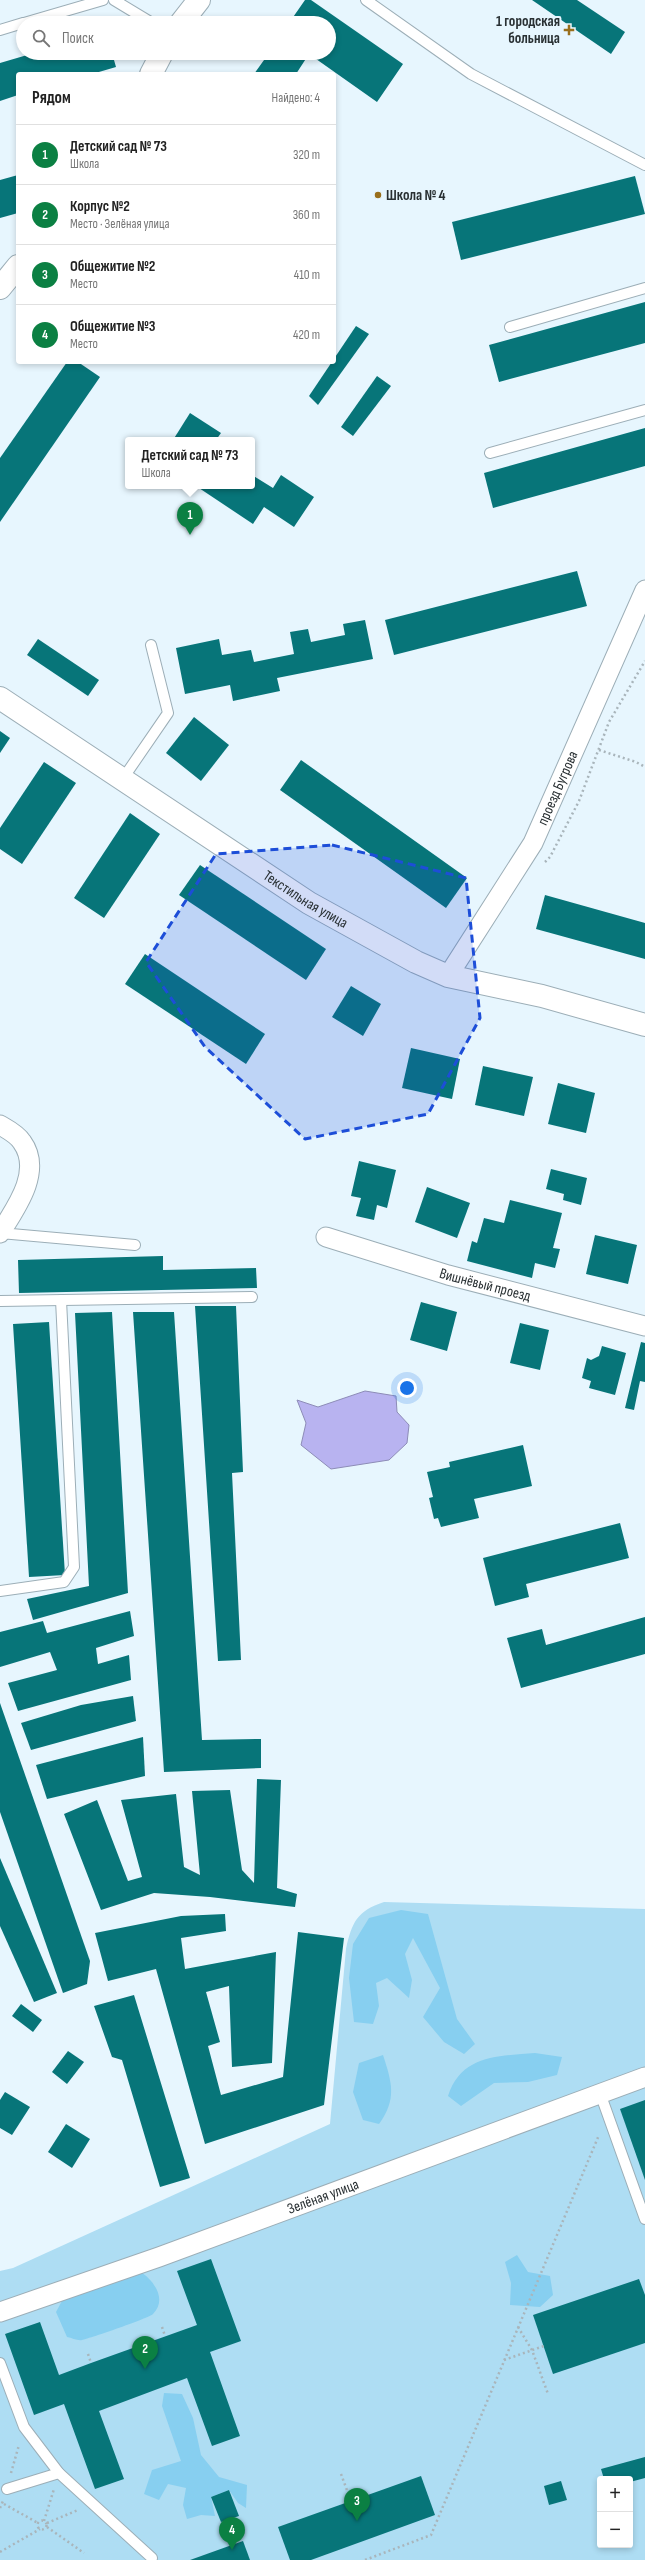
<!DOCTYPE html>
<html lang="ru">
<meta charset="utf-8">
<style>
:root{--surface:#fff;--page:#f2f2f2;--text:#222;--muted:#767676;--line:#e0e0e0;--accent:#0b8043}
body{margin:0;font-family:"Sofia Sans Condensed",sans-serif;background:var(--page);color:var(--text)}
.controls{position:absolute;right:12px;bottom:12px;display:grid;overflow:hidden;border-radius:4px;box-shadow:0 2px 6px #0003}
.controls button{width:36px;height:36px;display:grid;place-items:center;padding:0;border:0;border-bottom:1px solid var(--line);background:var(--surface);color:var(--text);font:20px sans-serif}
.you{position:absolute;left:407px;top:1388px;width:14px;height:14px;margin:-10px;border:3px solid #fff;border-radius:50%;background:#1a73e8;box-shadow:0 0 0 6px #1a73e833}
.badge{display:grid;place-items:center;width:26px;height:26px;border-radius:50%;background:var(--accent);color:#fff;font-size:13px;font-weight:700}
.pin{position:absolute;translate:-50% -33px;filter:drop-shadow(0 1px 2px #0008)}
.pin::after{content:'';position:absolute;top:21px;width:14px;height:12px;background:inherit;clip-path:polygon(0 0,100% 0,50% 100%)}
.popup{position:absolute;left:125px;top:437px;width:130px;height:52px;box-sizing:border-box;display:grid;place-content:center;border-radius:4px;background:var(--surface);filter:drop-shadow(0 1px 3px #0005);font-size:13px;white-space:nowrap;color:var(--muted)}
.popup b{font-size:15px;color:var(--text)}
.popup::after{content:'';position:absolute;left:50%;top:100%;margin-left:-8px;border:8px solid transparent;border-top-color:var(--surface)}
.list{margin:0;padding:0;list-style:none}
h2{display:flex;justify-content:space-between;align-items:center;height:52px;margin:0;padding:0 16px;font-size:17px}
h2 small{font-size:13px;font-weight:400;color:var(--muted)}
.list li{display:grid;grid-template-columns:26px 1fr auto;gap:12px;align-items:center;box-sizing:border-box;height:60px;padding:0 16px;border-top:1px solid var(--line)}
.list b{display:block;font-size:15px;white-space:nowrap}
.list p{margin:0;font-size:13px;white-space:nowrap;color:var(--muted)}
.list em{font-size:13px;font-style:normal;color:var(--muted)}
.icon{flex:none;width:22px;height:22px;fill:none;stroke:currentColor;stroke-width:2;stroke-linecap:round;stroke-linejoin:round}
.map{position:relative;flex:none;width:645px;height:2560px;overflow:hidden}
.search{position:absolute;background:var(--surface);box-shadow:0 2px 6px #0003;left:16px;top:16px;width:320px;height:44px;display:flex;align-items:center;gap:10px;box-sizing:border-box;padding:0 14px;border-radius:22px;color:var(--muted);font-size:15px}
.panel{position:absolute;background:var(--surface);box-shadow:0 2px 6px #0003;left:16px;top:72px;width:320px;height:292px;border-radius:4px}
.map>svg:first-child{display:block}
</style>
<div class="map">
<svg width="645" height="2560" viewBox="0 0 645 2560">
<rect width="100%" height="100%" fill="#e7f6fe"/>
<!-- green -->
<path fill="#aeddf3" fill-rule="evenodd" d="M384,1902L645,1909V2560H0V2271L13,2268L330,2124L346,1949C352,1922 357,1911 384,1902ZM600,2479H630V2545H600Z"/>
<!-- forest -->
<g fill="#87cff0">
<polygon points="401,1910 428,1914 457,2019 475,2044 464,2054 444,2042 423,2017 440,1988 413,1938 405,1954 412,1980 409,1998 387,1978 376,1983 379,2006 373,2024 354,2022 349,1978 353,1944 369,1918"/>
<path d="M535,2053L562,2057L557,2075L528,2082L494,2083L461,2106L448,2096C461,2055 498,2056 535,2053Z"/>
<path d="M383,2055C392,2083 397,2099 379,2124L363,2120L353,2092L359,2063Z"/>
<polygon points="517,2255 528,2272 550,2276 553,2295 540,2307 510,2305 511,2283 505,2262"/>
<path d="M139,2271C153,2279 168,2299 153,2314C149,2318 91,2338 82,2340C78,2341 72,2338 67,2337L56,2312L63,2299Z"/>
<polygon points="164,2393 182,2394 193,2418 201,2455 219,2477 247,2485 246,2508 238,2503 229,2490 211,2497 215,2516 201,2515 187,2519 183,2505 186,2488 168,2484 159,2500 144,2494 152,2470 181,2461 162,2406"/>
</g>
<!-- water -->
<polygon fill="#b8b3f0" stroke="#8d8cb7" points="365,1391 396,1396 397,1412 409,1425 407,1443 389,1460 331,1469 301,1445 306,1423 297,1400 318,1407"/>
<!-- building -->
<g fill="#077579">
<polygon points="305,0 311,0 403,64 377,102 309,54 296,74 254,74 269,53 329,53 329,23 289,23"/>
<polygon points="532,0 577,0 625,32 611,54"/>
<polygon points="34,53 112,53 116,67 92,74 18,74 18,95 0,101 0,63"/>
<polygon points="18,175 18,213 0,218 0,180"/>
<polygon points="635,176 645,214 461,260 452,222"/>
<polygon points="645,302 645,343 499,382 489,345"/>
<polygon points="356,326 369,334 318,405 309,396"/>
<polygon points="67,362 78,362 100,377 0,522 0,458"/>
<polygon points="377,376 391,386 353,436 341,427"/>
<polygon points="190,413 221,433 216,440 173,440"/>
<polygon points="645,428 645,466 493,508 484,473"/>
<polygon points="252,475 273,488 281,475 314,497 294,527 264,507 253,524 196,486 252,486"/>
<polygon points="577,571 587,606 394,655 385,620"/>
<polygon points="365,620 373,659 277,678 280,691 233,701 230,685 185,694 176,648 219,639 222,655 251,650 254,662 294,654 290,632 308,629 311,642 345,635 343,624"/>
<polygon points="38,639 99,680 88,696 27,655"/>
<polygon points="194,717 229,745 201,781 166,753"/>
<polygon points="0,731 10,738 0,753"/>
<polygon points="301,760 467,878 446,908 280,790"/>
<polygon points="44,762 76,783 22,864 0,849 0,828"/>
<polygon points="130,813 160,834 104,918 74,898"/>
<polygon points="200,865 326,949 306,980 179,895"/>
<polygon points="545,895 645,923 645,959 536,929"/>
<polygon points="145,954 265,1034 246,1064 125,984"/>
<polygon points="351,986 381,1004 363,1036 332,1017"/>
<polygon points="411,1048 460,1059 452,1099 402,1088"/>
<polygon points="483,1066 533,1077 524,1116 475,1105"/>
<polygon points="558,1083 595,1093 586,1133 548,1124"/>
<polygon points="359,1161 396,1170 387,1208 377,1205 374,1220 356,1216 361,1198 351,1196"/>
<polygon points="551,1169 587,1178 581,1205 563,1200 564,1194 546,1189"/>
<polygon points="427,1187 470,1203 457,1238 415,1222"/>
<polygon points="510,1200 562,1213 553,1248 560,1249 555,1268 535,1263 532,1278 467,1261 472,1241 477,1243 484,1218 504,1223"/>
<polygon points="595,1235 637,1245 628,1284 586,1274"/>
<polygon points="163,1256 163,1270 256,1268 257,1288 19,1293 18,1260"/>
<polygon points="421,1302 457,1312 447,1351 410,1340"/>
<polygon points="195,1306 236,1306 243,1472 232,1473 241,1660 218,1661"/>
<polygon points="112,1312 128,1593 33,1620 27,1599 89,1586 75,1313"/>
<polygon points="133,1312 174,1312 202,1740 261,1739 261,1768 164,1772"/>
<polygon points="49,1322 65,1575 29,1577 13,1324"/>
<polygon points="520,1323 549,1330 540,1370 510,1363"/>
<polygon points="641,1342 645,1343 645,1382 640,1381 634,1410 625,1408"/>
<polygon points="602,1346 626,1353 615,1395 589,1388 591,1381 582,1378 587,1358 591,1360 599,1356"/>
<polygon points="523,1445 532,1486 474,1499 479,1518 441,1527 438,1518 434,1519 429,1498 433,1497 427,1472 450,1467 449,1462"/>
<polygon points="620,1523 629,1558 526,1584 529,1597 495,1606 483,1558"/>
<polygon points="130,1611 134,1636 96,1648 98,1664 129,1655 131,1680 18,1711 8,1683 57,1670 50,1652 0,1667 0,1632 43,1621 47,1633"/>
<polygon points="645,1617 645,1654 521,1688 507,1638 542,1629 546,1645"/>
<polygon points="133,1696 136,1721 31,1750 21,1723 81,1705"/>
<polygon points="0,1703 90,1961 87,1984 63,1993 0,1812"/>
<polygon points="143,1737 145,1776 47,1799 36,1765"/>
<polygon points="257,1779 281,1780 277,1888 297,1894 295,1907 210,1897 154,1893 101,1910 64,1814 97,1800 128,1881 142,1877 121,1800 176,1794 184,1867 200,1875 192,1791 230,1790 242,1870 254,1883"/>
<polygon points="0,1858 57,1993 34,2002 0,1926"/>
<polygon points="225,1914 226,1931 181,1938 185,1969 276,1952 272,2063 232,2067 229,1986 206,1992 220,2042 208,2046 221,2095 283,2077 298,1932 344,1938 324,2105 205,2144 156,1969 108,1981 95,1933 181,1916"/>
<polygon points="134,1995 190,2178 160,2187 122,2060 112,2057 94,2006"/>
<polygon points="21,2004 42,2020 33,2032 12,2016"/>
<polygon points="68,2051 84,2062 67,2084 52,2072"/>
<polygon points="5,2092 30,2107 12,2135 0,2128 0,2100"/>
<polygon points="645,2100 645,2180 620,2109"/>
<polygon points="66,2124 90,2139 72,2168 48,2152"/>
<polygon points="211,2259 241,2341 210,2352 240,2436 212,2446 187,2378 99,2411 124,2479 95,2489 64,2404 34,2415 5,2334 40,2322 59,2375 91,2363 197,2325 177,2271"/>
<polygon points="639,2279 645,2295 645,2343 553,2374 533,2315"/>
<polygon points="645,2457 645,2478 630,2482 630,2479 604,2479 601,2469"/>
<polygon points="421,2476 435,2515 311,2560 290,2560 278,2527"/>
<polygon points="561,2481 567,2500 549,2505 544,2486"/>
<polygon points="229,2490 239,2516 221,2522 211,2497"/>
<polygon points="243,2541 250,2560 190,2560"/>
</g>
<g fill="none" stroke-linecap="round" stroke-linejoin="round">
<defs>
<g id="service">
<polyline points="114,0 152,23"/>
<polyline points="366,0 471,74 645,165"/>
<polyline points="24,23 103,0"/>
<polyline points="0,30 23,23"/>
<polyline points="510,327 645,288"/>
<polyline points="490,453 645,410"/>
<polyline points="122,780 168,713 151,645"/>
<polyline points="0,1233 135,1245"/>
<polyline points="0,1301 252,1297"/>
<polyline points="0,1591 64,1582 74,1567 61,1300"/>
<polyline points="600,2093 645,2219"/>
<polyline points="0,2363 24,2427 59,2473 152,2558"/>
<polyline points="7,2489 59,2473"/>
</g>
<g id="minor">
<path id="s1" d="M448,976L533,843L645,590"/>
<path d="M0,1125C7,1129 17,1134 22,1142C43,1171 16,1208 0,1233"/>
<path id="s2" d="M326,1237L448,1275L645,1326"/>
<path id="s3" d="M0,2312L159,2257L645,2077"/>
</g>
<g id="tertiary">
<polyline points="181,23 199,0"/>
<polyline points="151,74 162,53"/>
<polyline points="0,288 18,266"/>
<path id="s4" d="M0,698L309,903L416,962L448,976L542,996L645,1025"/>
</g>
</defs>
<!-- service casing -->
<use href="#service" stroke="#9caeb7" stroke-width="12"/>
<!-- minor casing -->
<use href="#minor" stroke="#9caeb7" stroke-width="21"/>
<!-- tertiary casing -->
<use href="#tertiary" stroke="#9caeb7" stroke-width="24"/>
<!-- path -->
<g stroke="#a9b5bb" stroke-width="2.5" stroke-dasharray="2 3" stroke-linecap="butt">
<polyline points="599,750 636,762 645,767"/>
<polyline points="545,862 550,857 579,801 609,722 645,661"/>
<polyline points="162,2327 165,2336"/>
<polyline points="518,2327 532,2350 548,2394"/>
<polyline points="88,2354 91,2363"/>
<polyline points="504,2360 544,2346"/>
<polyline points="11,2473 19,2445"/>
<polyline points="341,2474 351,2501"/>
<polyline points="4,2504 38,2523"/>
<polyline points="0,2508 3,2501"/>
<circle cx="42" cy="2525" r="4.5"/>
<polyline points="44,2521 54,2489"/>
<polyline points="47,2523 78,2510"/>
<polyline points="47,2527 84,2553"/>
<polyline points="0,2552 40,2529"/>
<polyline points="365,2560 431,2535 599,2135"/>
</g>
<!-- service -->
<use href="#service" stroke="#fff" stroke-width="10"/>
<!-- minor -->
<use href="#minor" stroke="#fff" stroke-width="19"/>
<!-- tertiary -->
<use href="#tertiary" stroke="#fff" stroke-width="22"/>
</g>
<!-- marked area -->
<path fill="#1d4ed8" fill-opacity="0.2" stroke="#1d4ed8" stroke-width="3" stroke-dasharray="8 5" stroke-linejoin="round" d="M332,845L466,878L480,1018L428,1114L305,1139L205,1047L146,962L216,854Z"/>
<!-- markers -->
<g fill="#996f1c" stroke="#e7f6fe" stroke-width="1.5">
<path d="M567 24h4v4h4v4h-4v4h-4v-4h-4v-4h4z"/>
<circle cx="378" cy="195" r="4"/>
</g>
<g text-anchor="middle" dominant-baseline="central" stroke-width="4" stroke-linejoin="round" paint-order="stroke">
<!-- poi labels -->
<g font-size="15" font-weight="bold" fill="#293033" stroke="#e7f6fe" text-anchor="end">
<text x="560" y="21">1 городская<tspan x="560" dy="17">больница</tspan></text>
<text x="386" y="195" text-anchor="start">Школа № 4</text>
</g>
<!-- street labels -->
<g font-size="15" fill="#293033" stroke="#e7f6fe">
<text stroke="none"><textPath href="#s1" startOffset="218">проезд Бугрова</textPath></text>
<text stroke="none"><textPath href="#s4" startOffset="366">Текстильная улица</textPath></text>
<text stroke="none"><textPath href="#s2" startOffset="166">Вишнёвый проезд</textPath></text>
<text stroke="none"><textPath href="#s3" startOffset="343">Зелёная улица</textPath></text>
</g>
</g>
</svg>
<div class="controls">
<button>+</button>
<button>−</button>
</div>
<div class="you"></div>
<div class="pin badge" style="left:190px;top:535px">1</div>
<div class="popup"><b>Детский сад № 73</b>Школа</div>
<div class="pin badge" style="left:145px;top:2369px">2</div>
<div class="pin badge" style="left:357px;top:2521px">3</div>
<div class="pin badge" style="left:232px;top:2550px">4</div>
<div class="search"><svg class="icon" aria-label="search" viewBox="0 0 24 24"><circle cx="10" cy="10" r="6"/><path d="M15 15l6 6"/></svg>Поиск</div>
<section class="panel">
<h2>Рядом<small>Найдено: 4</small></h2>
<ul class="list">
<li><span class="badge">1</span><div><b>Детский сад № 73</b><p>Школа</p></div><em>320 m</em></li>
<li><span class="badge">2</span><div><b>Корпус №2</b><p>Место · Зелёная улица</p></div><em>360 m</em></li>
<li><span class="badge">3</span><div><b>Общежитие №2</b><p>Место</p></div><em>410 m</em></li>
<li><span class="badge">4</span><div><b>Общежитие №3</b><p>Место</p></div><em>420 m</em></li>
</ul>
</section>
</div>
